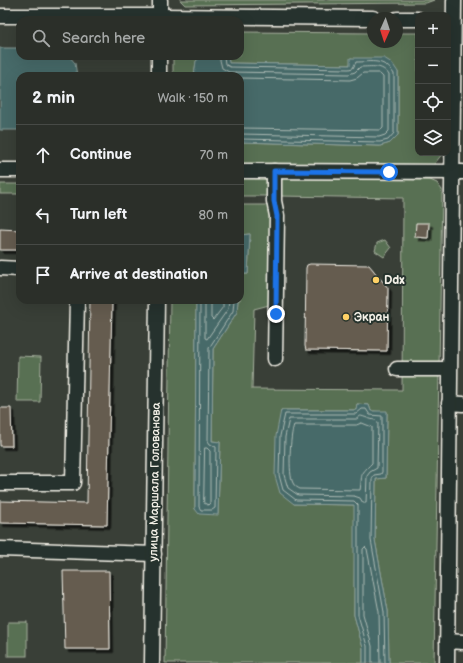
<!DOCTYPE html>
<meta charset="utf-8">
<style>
:root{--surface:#2b2f29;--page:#373b35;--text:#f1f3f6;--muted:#a6a9a8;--line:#474a46}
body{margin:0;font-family:"Balsamiq Sans",sans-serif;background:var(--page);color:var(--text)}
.controls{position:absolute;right:12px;top:12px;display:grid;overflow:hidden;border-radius:8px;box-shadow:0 4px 16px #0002}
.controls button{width:36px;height:36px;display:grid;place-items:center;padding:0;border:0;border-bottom:1px solid var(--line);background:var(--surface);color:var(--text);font:20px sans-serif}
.compass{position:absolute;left:367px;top:12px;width:36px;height:36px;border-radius:50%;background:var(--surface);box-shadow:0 4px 16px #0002;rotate:183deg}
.stop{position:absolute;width:12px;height:12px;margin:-9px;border:3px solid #1a73e8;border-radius:50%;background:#fff}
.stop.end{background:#1a73e8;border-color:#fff;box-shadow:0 1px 4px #0008}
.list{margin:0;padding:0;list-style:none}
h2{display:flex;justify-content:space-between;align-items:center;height:52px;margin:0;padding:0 16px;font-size:17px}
h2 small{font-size:13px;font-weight:400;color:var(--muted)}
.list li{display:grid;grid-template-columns:26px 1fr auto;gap:12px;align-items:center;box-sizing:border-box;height:60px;padding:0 16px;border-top:1px solid var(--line)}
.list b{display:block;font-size:15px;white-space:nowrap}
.list em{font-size:13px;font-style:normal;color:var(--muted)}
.icon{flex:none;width:22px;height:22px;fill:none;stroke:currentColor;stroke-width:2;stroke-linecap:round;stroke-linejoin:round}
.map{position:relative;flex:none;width:463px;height:663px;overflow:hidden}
.search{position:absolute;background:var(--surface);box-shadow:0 4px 16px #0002;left:16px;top:16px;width:228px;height:44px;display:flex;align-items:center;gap:10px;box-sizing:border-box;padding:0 14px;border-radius:12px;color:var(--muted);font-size:15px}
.panel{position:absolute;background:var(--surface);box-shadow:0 4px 16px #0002;left:16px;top:72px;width:228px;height:232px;border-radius:12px}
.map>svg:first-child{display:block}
</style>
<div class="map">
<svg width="463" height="663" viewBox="0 0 463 663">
<defs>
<filter id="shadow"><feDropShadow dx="3.5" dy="3.5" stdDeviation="0" flood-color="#0009"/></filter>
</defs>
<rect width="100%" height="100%" fill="#393f37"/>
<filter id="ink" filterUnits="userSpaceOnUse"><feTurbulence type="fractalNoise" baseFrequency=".025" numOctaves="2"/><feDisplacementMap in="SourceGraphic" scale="8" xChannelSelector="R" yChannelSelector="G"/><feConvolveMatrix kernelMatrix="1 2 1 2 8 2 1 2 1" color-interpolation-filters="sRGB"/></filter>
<g filter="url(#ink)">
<!-- green -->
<g fill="#596f53" stroke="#a6b09e">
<polygon points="180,0 434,0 426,3 185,5"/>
<polygon points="240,32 373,33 373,42 397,42 397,33 418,33 418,153 443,153 431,168 240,164 240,142 380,146 390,143 398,135 398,72 351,58 350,65 229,63 228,56 240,56"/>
<polygon points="173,56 202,56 196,61 194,76 173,76"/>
<polygon points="240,178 269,178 270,196 240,196"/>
<polygon points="279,178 430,180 437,183 442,190 434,663 389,663 388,611 375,540 376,479 386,478 387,412 371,411 369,405 357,404 356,410 281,410 294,504 355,505 354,615 363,648 363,663 165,663 170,300 196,300 195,509 218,514 220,442 212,441 213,349 237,312 238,300 240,300 240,274 248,274 250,234 240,235 240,205 270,205 269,305 254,309 252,389 402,390 403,198 279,196"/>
<rect x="0" y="184" width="20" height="10"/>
<polygon points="385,240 391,248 384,257 375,251 377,243"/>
<polygon points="18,356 41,357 40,402 17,402"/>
<rect x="8" y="622" width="19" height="34"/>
</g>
<!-- water -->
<g fill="#466a69" stroke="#8ca09c">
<polygon points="0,48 20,48 20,56 69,56 75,63 77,76 20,76 20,130 0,130"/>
<polygon points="202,56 228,56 229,63 350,65 350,58 384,58 392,63 398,72 398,135 390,143 380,146 240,142 240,76 194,76 196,61"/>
<polygon points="250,234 248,274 240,274 240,278 240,235"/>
<polygon points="196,300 238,300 237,312 213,349 212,441 220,442 218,515 199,514 195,509"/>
<polygon points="357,404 369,405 371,411 387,411 386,478 376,479 375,540 388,611 389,663 363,663 363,648 354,615 354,505 294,504 280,493 275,476 276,436 281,410 356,410"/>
</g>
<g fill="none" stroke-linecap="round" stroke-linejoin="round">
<!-- shore -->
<g stroke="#aebbb5" stroke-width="1">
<path d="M219,56L222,68L229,72L349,74L355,72L360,67C372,67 382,64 389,75V131L385,135L379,137L240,134"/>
<path d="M224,56L225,64L230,67L349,69L353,68L356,62C372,62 384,58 394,74V133L388,140L380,142L240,139"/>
<polyline points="240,78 350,80 357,78 363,73 379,73 383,77 383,128 381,130 240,128"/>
<polyline points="200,300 199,507 201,510 212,510 215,508 216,447 210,444 208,441 209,348 233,311 234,300"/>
<polyline points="205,300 205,338 207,339 228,309 229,300"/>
<polyline points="211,300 211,318 213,320 223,307 223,300"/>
<path d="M361,416C363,416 371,420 376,420L378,422L377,468L370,472L367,476L366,503H363L360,498L354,496L298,495L288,488L284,475L285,437L289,419H356Z"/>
<path d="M362,423L372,427V463C358,477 363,473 360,490L300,489C298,488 294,486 293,483C288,474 290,435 294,425H356Z"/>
<polygon points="205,448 207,448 210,451 210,503 208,505 204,503"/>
<polyline points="367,663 367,646 358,615 358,505 354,501 296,500 283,490 279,475 280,436 285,414 356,414 362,409 366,409 370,415 382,416 382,472 381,474 374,475 372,479 371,540 384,612 385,663"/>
<polyline points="372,663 372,646 363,614 363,549 365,547 367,549 379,612 380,663"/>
</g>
</g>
<!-- building -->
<g fill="#655b4f" stroke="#f4f1e8" filter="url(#shadow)">
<polygon points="416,223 429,223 428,238 415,237"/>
<polygon points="0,229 20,230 20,250 0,250"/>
<polygon points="310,264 369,265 388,288 387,351 306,350 305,346 306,268 307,265"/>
<polygon points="90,300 112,300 107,525 0,523 0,501 87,503"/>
<polygon points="0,408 11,408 12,446 0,446"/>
<polygon points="63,571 109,571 110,649 65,649"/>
</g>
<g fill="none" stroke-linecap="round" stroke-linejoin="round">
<defs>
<g id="minor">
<polyline points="0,16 160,16 373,18"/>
<polyline points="397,19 418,19"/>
<polyline points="160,20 160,0"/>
<polyline points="159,76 159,56"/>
<polyline points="0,170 20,170"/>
<polyline points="240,171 463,172"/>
<polyline points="274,171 274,201 277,216 275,359"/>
<polyline points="0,268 20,269"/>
<polyline points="397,369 449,369"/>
<polyline points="449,403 463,404"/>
<polyline points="0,483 73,483 77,300"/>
<polyline points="0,549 154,554"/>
<polyline points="447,641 463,642"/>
<polyline points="152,663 157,300"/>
<polyline points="447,663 454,0"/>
</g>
</defs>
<!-- minor casing -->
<use href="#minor" stroke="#f4f1e8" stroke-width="17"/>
<!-- minor -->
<use href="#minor" stroke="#26332d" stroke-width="14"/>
</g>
</g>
<g fill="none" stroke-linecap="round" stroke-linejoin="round" filter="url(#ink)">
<!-- route -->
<polyline stroke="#1a73e8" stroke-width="5" points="276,314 277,216 274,201 274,171 389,172"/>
</g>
<!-- markers -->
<g fill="#ffd166" stroke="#26332d" stroke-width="1.5">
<circle cx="376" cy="280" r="4"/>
<circle cx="346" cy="317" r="4"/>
</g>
<g text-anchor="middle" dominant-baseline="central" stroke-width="4" stroke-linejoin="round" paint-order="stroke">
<!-- poi labels -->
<g font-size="12" font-weight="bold" fill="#f4f1e8" stroke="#26332d" text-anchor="start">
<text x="384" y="280">Ddx</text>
<text x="354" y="317">Экран</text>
</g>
<!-- street labels -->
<g font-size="12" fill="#f4f1e8" stroke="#26332d">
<text transform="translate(155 482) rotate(-89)">улица Маршала Голованова</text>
</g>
</g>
</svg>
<div class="controls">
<button>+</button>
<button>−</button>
<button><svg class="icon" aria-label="locate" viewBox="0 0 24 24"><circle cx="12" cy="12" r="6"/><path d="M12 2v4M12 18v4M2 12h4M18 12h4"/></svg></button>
<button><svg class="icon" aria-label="layers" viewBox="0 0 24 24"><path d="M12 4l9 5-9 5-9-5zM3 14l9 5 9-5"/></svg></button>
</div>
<svg class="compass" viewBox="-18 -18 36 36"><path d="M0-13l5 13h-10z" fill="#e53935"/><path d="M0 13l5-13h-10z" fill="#a6a9a8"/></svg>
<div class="stop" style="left:389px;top:172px"></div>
<div class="stop end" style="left:276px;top:314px"></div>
<div class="search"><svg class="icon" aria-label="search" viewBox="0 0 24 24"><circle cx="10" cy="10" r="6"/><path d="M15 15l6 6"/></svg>Search here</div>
<section class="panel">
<h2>2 min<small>Walk · 150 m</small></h2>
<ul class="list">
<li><svg class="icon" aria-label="ahead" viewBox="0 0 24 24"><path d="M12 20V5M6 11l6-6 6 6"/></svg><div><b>Continue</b></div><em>70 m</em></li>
<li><svg class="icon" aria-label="left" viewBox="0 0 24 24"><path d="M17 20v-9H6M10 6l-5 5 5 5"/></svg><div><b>Turn left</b></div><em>80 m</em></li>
<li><svg class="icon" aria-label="arrive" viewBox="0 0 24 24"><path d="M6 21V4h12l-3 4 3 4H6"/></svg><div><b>Arrive at destination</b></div></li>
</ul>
</section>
</div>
